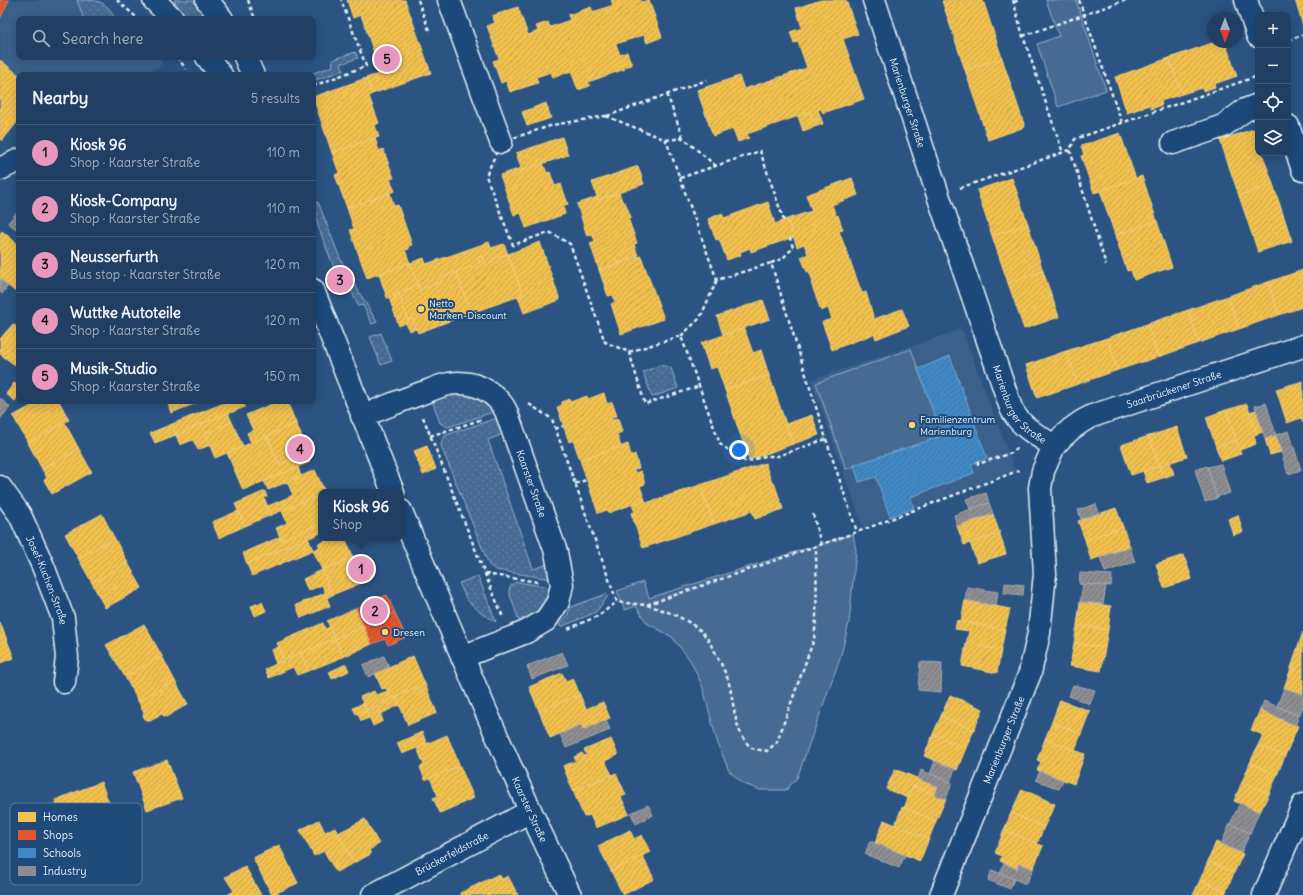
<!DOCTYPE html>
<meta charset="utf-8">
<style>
:root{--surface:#203f62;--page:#284668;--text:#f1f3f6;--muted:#a2afbe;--line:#3d5877;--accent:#e797bd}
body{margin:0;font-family:Delius,sans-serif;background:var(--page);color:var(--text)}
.controls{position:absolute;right:12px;top:12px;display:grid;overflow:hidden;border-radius:8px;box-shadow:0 2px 10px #0003}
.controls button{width:36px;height:36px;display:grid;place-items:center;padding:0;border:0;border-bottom:1px solid var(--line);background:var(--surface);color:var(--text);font:20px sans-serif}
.compass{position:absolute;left:1207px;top:12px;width:36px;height:36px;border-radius:50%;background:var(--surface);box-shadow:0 2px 10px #0003;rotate:180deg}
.you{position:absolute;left:739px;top:450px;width:14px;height:14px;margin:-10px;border:3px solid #fff;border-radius:50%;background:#1a73e8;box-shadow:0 0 0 6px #1a73e833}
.badge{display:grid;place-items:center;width:26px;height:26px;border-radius:50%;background:var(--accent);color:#111;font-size:13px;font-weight:700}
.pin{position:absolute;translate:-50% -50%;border:2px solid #fff;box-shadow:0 1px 4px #0006}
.popup{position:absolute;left:318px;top:489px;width:86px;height:52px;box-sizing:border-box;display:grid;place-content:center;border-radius:8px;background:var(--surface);filter:drop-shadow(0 1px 3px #0005);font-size:13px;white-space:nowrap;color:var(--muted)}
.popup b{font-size:15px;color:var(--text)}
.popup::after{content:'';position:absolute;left:50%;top:100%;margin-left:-8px;border:8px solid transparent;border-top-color:var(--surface)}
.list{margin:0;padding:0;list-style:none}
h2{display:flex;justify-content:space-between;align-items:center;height:52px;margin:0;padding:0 16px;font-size:17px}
h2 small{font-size:13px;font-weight:400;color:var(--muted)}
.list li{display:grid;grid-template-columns:26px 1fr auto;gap:12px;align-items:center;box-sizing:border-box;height:56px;padding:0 16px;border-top:1px solid var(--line)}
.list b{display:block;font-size:15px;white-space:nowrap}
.list p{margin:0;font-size:13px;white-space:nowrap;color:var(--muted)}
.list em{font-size:13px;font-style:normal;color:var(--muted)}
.icon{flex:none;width:22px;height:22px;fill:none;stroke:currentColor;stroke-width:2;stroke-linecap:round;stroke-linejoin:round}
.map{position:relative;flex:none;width:1303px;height:895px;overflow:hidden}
.search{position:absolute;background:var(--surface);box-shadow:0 2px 10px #0003;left:16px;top:16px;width:300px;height:44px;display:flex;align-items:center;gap:10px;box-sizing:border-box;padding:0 14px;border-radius:8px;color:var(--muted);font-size:15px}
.panel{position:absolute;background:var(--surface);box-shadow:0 2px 10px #0003;left:16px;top:72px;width:300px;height:332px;border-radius:8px}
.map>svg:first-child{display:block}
</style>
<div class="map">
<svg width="1303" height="895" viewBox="0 0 1303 895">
<defs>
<pattern id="grass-dots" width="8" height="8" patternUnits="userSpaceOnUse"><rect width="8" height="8" fill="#476b93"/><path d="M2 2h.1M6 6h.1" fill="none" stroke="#6281a3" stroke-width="1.8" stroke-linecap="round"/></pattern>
<pattern id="homes-hatch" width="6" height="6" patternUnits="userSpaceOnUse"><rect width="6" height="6" fill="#f2c14e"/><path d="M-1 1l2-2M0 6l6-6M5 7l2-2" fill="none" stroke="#c7a34d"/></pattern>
<pattern id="shops-hatch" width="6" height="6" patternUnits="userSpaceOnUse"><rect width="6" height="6" fill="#e4572e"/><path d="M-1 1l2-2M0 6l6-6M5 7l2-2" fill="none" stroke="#ad5238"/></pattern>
<pattern id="schools-hatch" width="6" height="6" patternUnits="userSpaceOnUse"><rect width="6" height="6" fill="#3f88c5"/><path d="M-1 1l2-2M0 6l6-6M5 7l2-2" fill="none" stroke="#41729a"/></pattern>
<pattern id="industry-hatch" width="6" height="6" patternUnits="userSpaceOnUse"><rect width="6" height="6" fill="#8d8d92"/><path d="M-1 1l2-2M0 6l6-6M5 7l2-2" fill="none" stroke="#747579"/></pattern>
</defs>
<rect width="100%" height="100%" fill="#2b5482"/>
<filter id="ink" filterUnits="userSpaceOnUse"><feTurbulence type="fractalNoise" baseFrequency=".025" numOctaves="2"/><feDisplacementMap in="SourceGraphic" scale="8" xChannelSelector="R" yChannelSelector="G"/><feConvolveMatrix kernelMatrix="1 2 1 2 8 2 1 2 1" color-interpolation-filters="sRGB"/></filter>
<g filter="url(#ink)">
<!-- built -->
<g fill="#3a608b">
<polygon points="9,0 77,0 84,19 19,19 19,57 160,57 163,66 137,75 19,75 0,60 0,19"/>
<polygon points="962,329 1015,471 863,527 811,380"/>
</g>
<!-- grass -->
<g fill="url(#grass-dots)" stroke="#98aec6">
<path d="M77,0C97,0 107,0 115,19H84Z"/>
<polygon points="174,0 193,0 208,19 188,19 180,10"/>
<polygon points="355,52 358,58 341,64 344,70 313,81 313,75 308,75 333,66 332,60"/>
<polygon points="318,202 340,258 349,275 338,278 318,226 314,204"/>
<polygon points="347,280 352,280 377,322 372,324 363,305 358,306"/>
<polygon points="381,333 392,361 381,365 370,337"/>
<polygon points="660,365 671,368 678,388 652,397 643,372"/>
<path d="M450,394C470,393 480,396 493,412L448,427L440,423L432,400Z"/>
<polygon points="497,418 503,434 488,440 533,569 548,564 551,579 496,570 489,565 441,446 442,440 446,435"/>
<polygon points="478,576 496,622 482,614 467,600 459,583"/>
<path d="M517,582L550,587C545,607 537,613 519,621L509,592C509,586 512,584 517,582Z"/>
<polygon points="606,594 608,596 596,612 561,627 559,625 567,616 571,607"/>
</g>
<!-- park -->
<g fill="#476b93" stroke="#98aec6">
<polygon points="1046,0 1076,0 1106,90 1058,107 1037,44 1059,36"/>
<polygon points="911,349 942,436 846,469 816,383"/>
<polygon points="853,534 856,550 849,623 841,655 797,778 786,790 760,790 744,784 729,771 717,741 702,685 690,660 672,637 647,623 636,606 625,610 617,591 643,582 649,598"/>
</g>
<!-- homes -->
<g fill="url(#homes-hatch)" stroke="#efcf81">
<polygon points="347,0 405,0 431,73 372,94 366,78 381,73 361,15 353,18"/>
<polygon points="611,0 641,0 642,2 649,0 662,37 647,43 644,35 616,44 620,55 627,52 632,65 624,67 625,69 588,82 590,86 578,90 571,71 553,78 551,72 536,77 538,83 510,92 506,81 501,83 493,61 499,59 487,26 495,23 492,16 518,7 528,35 538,31 536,26 548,22 550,27 570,20 568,15 591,7 593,12 613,5"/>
<polygon points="821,0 846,0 858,34 843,39 864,99 823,113 821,109 818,110 821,118 813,121 810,112 747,134 749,138 738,142 733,129 713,136 697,90 739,76 744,89 807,68 798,42 794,43 790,32 802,28 796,8"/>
<polygon points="946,0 983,0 1002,58 965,70 942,1"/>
<polygon points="1295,0 1303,0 1303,26"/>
<polygon points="1215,42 1225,42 1237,76 1214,84 1215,87 1203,91 1202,88 1182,94 1169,58"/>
<polygon points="1002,58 1025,127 988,140 965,70"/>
<polygon points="1169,58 1182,94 1161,101 1162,105 1151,109 1150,105 1127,113 1115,77"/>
<polygon points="0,60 19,75 19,120 2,141 0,139"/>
<polygon points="366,78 372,94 369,96 379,123 375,125 379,137 332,153 313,97"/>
<polygon points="546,103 551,118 527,126 522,112"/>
<polygon points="810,112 813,121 821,118 823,124 803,131 798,116"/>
<polygon points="1254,129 1258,140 1258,153 1262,153 1273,184 1239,196 1220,140"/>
<polygon points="1120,133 1136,179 1094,193 1081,156 1084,155 1081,146"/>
<polygon points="562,137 568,155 522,171 516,153"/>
<polygon points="375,138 379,151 383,149 394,178 390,179 395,191 347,208 335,175 339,173 332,153"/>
<polygon points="543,163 547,173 550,172 555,186 561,184 568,204 563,206 565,214 526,228 521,213 514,215 500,175 521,168 522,171"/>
<polygon points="638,166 644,184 598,200 592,182"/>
<polygon points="1142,176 1157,221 1115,235 1100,191"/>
<polygon points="852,178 858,195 832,205 836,216 838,215 843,230 839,231 862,293 866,292 874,319 902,309 909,326 876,339 874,334 832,350 822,322 832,319 830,314 828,308 821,311 811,283 813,282 809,271 807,272 801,257 808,254 804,244 797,247 787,219 812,211 806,195"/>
<polygon points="1012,178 1028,224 992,236 977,190"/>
<polygon points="1273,184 1292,241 1258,252 1239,196"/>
<polygon points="390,193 394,206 398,205 412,245 408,246 409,249 405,250 410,263 367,278 350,230 354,229 347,208"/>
<polygon points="619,193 623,203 625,202 631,217 628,218 637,243 634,244 638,256 599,270 590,243 595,241 592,234 587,236 577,204 597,197 598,200"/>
<polygon points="768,202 775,224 787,219 794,237 751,252 750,248 740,252 741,255 727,260 719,239 716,240 708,219 722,213 724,218"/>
<polygon points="1157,221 1172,267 1134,280 1131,270 1127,271 1115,235"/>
<polygon points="1028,224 1043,271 1008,283 992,236"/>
<polygon points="2,231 19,245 19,291 17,293 0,279 0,233"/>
<polygon points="489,242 491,248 504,244 508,254 492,259 493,262 486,265 483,256 478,258 481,266 472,269 471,267 440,278 441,282 420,290 410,263 424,258 426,264"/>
<polygon points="540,242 560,300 524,313 518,297 523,295 508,254"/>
<polygon points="508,254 523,295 471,313 456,272 471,267 472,269 481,266 478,258 483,256 486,265 493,262 492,259"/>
<polygon points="641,256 664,319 621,334 611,304 615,302 613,295 608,296 599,270"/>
<polygon points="410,263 418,285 398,293 399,294 387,298 379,274"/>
<polygon points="1303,270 1303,307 1279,315 1268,282"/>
<polygon points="1043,271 1059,317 1024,329 1008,283"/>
<polygon points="456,272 471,313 418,333 412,318 408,320 398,293 418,285 420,290 441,282 440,278"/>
<polygon points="1268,282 1279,315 1239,329 1228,296"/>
<polygon points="399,294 408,320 412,318 416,329 409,331 406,323 399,326 389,298"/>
<polygon points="1228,296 1239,329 1199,343 1188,310"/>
<polygon points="763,300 770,319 723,335 717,316"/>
<polygon points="1188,310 1199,343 1158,357 1147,324"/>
<polygon points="13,324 19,329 19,360 15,365 0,354 0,339"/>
<polygon points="1147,324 1158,357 1118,370 1107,338"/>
<polygon points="744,328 753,353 761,350 769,375 725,390 717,367 710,369 701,343"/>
<polygon points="1107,338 1118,370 1078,384 1066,351"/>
<polygon points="1066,351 1078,384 1037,398 1026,365"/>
<polygon points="769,375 793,444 749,460 725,390"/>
<polygon points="1303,381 1303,423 1301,418 1287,423 1276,389"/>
<polygon points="14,383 19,386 19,395 15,401 6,394"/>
<polygon points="604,393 607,404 612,402 617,416 611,417 612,420 618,418 622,432 617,434 621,447 580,460 573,440 569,442 557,407 562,405 562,402 569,399 570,402 587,396 588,399"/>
<polygon points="40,401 59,401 69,420 28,443 13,416"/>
<polygon points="167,401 202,401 171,413"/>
<polygon points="229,401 242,401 245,407 176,435 172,424"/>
<polygon points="279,401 287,401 296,423 251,443 247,433 253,430 246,415"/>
<polygon points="1247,404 1257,434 1254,435 1256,444 1240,450 1226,410"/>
<polygon points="1226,410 1236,440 1216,447 1206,417"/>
<polygon points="1256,410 1263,432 1257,434 1249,412"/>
<polygon points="228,413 232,422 205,434 201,424"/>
<polygon points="812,415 819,435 793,444 786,424"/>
<polygon points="232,422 243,446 215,458 205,434"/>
<polygon points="65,423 79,449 42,469 28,443"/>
<polygon points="296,423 309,453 279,465 267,436"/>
<polygon points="172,424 176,435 155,443 150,433"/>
<polygon points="201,424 210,445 198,450 193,440 180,445 176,435"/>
<polygon points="1177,427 1187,457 1159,466 1149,436"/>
<polygon points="1276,435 1281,452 1270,455 1265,439"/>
<polygon points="267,436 279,465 307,454 310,462 243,490 227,453"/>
<polygon points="1149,436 1159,466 1131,475 1121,445"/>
<polygon points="1236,440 1241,454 1221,461 1216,447"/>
<polygon points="628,444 631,456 635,454 639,468 634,470 635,473 641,471 645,484 640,486 645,500 608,513 607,510 598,513 580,460"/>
<polygon points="427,446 436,469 423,475 414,451"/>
<polygon points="79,449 92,472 52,494 44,480 47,478 42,469"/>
<polygon points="1170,462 1174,474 1163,478 1159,466"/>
<polygon points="765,463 772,483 774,482 783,509 755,519 752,511 714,524 700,485"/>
<polygon points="1159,466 1163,478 1147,483 1143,471"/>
<polygon points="298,467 301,476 268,490 264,481"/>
<polygon points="315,470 325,492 321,492 321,494 286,509 282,500 293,495 287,482"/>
<polygon points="700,485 714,524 643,548 631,513 635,512 632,505 645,500 646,503"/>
<polygon points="265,491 267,497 264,497 271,515 245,526 235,504"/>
<polygon points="321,494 321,524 281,540 276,528 287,523 282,511"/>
<polygon points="282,500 286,509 271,515 268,506"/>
<polygon points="1116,508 1123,527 1085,540 1078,521"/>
<polygon points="238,511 245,526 219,538 212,522"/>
<polygon points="102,514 115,539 78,558 65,534"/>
<polygon points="993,514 1000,534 970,543 963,524"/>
<polygon points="1238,515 1243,532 1233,535 1228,519"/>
<polygon points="320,524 321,533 247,564 243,553 280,537 281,540"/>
<polygon points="963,524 970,543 964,545 957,526"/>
<polygon points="1123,527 1130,547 1091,560 1085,540"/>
<polygon points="1000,534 1006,554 977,563 970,543"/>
<polygon points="308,538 313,550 252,576 247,564"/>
<polygon points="333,538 337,538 338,540 345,538 353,557 322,570 313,550 320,547 318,544"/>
<polygon points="115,539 128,563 92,583 78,558"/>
<polygon points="359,555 369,580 332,595 322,570"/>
<polygon points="1184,555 1192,579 1164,588 1156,564"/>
<polygon points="128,563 142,588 105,608 92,583"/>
<polygon points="322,570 332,595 327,598 322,585 308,591 303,579"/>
<polygon points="325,593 330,606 301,618 296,605"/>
<polygon points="965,600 1010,609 1005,630 961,621"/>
<polygon points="262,602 266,611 255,616 251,606"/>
<polygon points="1080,602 1111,606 1108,630 1077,625"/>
<polygon points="356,608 364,626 335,639 327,621"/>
<polygon points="957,620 1005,630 1001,650 966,644 969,631 955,629"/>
<polygon points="0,622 14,658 0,663"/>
<polygon points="323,623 325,629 330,627 335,639 284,660 277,643"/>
<polygon points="144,624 162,656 125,677 106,645"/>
<polygon points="1077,625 1108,630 1105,648 1074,643"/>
<polygon points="364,626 372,644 343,657 335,639"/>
<polygon points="1303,632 1303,651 1297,649"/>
<polygon points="335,639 343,657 308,671 301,653"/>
<polygon points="1074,643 1105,648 1101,671 1070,666"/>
<polygon points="966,644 1001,650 997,673 962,666"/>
<polygon points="279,647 284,660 276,664 271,650"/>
<polygon points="1297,649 1303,651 1303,672 1291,668"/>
<polygon points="301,653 308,671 297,675 293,667 269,678 265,669"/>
<polygon points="162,656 175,681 138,701 125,677"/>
<polygon points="413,656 425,684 391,699 386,688 382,689 375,673"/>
<polygon points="346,664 349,671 332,679 329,672"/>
<polygon points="1291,668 1303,672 1303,694 1284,688"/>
<polygon points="562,673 566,681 573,678 580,695 539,711 529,687"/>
<polygon points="175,681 188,704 166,717 161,714 150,721 145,719 143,716 144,712 138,701"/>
<polygon points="425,684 437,713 408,725 396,697"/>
<polygon points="374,691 376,695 388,691 391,699 366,710 360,697"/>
<polygon points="580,695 586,709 603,702 610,718 583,730 581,725 550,738 539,711"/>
<polygon points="950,695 983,709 974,730 941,716"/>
<polygon points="396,697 399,705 381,714 377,705"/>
<polygon points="1060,700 1090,711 1081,734 1052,722"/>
<polygon points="363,703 366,710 356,714 353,708"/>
<polygon points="377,705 383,721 373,726 366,710"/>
<polygon points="366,710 369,718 361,721 358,714"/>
<polygon points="1260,710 1298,726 1285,756 1258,745 1263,735 1251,730"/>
<polygon points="941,716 974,730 966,748 933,734"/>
<polygon points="1052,722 1081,734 1075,750 1045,739"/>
<polygon points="422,732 427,744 402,754 397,743"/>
<polygon points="933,734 966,748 957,770 924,756"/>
<polygon points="447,735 460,766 425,780 420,767 424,765 417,748"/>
<polygon points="611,739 618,755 605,761 612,775 573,791 563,766 576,761 574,757 582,753 584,756 587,755 584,750"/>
<polygon points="1045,739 1085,754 1074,784 1037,770 1041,762 1037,760"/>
<polygon points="1258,745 1285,756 1277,775 1250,763"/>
<polygon points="167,760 182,798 147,810 133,772"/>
<polygon points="1250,763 1277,775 1269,794 1242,782"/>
<polygon points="460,766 474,798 440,813 433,798 438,796 430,778"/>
<polygon points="895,769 938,787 935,795 913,786 908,798 886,789"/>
<polygon points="616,773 626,795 621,797 629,814 596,828 590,815 584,817 573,791"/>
<polygon points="101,782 115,819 69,837 55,800"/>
<polygon points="1242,782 1269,794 1260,812 1234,801"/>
<polygon points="913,786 946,799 936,821 904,808"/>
<polygon points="1022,789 1055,804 1044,827 1011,813"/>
<polygon points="902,807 936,821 929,839 895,825"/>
<polygon points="1011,813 1044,827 1037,844 1004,830"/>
<polygon points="365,819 379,844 369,850 371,854 354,863 338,833"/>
<polygon points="319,820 325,832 335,827 354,863 336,872 324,851 314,856 300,830"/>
<polygon points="884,820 929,839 920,861 875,843"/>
<polygon points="630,830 634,839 642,835 650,852 611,871 598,846"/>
<polygon points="1004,830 1043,846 1033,869 1019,863 1017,869 1000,861 1002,856 995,853"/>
<polygon points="1216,842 1243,854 1234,873 1208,861"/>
<polygon points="279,845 298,883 272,895 253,858"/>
<polygon points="642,855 654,879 623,895 611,871"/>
<polygon points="1208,861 1234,873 1226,892 1200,880"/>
<polygon points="245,866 261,895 227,895 234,891 225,877"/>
<polygon points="499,874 502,879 508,876 518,895 461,895 460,893"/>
<polygon points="1200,880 1226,892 1224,895 1193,895"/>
</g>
<!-- shops -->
<g fill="url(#shops-hatch)" stroke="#e5856b">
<polygon points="0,0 9,0 0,19"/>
<polygon points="387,595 395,613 364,626 356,608"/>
<polygon points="395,613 406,637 388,645 385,639 372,644 364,626"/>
</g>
<!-- schools -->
<polygon fill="url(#schools-hatch)" stroke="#72a8d4" points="950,356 987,458 971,464 974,473 911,497 914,508 890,517 876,477 859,482 854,465 942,436 918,369"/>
<!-- industry -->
<g fill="url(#industry-hatch)" stroke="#a8abb1">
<polygon points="19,210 19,231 8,223"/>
<polygon points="0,279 8,286 2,294 0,292"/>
<polygon points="0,398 10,407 0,419"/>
<polygon points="1266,403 1276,435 1265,439 1255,406"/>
<polygon points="1289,431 1301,470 1288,474 1276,435"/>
<polygon points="1221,464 1230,493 1216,497 1208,467"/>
<polygon points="1207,466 1217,498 1205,502 1195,470"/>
<polygon points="986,493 989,503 970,509 966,499"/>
<polygon points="989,503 993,514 957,526 954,515"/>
<polygon points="1096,504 1099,513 1081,519 1078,510"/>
<polygon points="1130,547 1135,562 1105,572 1100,557"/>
<polygon points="1080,573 1112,575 1111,586 1079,584"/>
<polygon points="1005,583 1024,585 1023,595 1004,593"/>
<polygon points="1083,584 1106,586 1103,604 1080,602"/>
<polygon points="967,587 998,592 996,606 965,600"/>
<polygon points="562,652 568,665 532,679 527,666"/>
<polygon points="384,656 389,667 368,677 363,665"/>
<polygon points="920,662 942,663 941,692 918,690"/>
<polygon points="1073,685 1095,690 1090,704 1069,696"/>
<polygon points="1284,688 1303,694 1303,706 1299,716 1277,706"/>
<polygon points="1264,701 1299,716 1295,725 1260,710"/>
<polygon points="606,720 610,730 566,748 560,734 581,725 583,730"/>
<polygon points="935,761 955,769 950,782 930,774"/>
<polygon points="921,770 952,783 946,799 935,795 938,787 918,779"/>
<polygon points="1040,771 1063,780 1059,789 1036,780"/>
<polygon points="1240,803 1259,812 1250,833 1230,824"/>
<polygon points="648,805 653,815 636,824 631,813"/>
<polygon points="1230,824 1250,833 1241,853 1221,844"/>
<polygon points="870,841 905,855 899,868 865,854"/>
<polygon points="1004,863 1017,869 1019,863 1033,869 1026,884 1000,873"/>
<polygon points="992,870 1014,879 1010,889 988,880"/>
</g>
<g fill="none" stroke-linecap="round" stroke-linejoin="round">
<defs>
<g id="minor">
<polyline points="449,0 501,142"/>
<path id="s1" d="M874,0L938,195L1011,408C1020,427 1037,435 1054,446L1043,471L1040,488L1045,574L1039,633L1030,673L941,895"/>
<polyline points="1246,0 1258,36"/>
<polyline points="1288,126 1303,170"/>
<polyline points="1173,143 1223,126 1245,110 1258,105"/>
<polyline points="0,169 19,160"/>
<path id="s2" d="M362,416C384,408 406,398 428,391C435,388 442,385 449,384C472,380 495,390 506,411L556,552L562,585L558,602L546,620L526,632L462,657"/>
<path id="s3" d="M1054,446C1065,433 1077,423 1092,416L1303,346"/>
<path id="s4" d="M0,487L20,515L43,566L63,618L67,657L64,682"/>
<path id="s5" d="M373,895L529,812"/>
<polyline points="1264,895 1303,805"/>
</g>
<g id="major">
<polyline points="154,0 173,19"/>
<polyline points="207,0 222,19"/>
<polyline points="207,57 221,75"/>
<polyline points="245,57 253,75"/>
<polyline points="313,290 393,492"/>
<path id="s6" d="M401,511C455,640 509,769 570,895"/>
</g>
</defs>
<!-- minor casing -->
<use href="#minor" stroke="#e8f1f8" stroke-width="25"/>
<!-- major casing -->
<use href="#major" stroke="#e8f1f8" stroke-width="25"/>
<!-- path -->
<g stroke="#e8f1f8" stroke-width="2.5" stroke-dasharray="4 3" stroke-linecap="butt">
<polyline points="117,0 136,17"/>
<polyline points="248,0 255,19"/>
<polyline points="418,0 430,33"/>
<polyline points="1013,0 1023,36 1063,153"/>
<polyline points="1079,0 1122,123"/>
<polyline points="1014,2 1019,0"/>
<polyline points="1023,36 1126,0"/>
<polyline points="1288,40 1303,35"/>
<polyline points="177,57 186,69"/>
<polyline points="313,86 366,66 341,0"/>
<polyline points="667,94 683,138"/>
<polygon points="606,116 666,140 717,280 771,263 826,439 778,456 765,456 746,462 720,444 681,336 629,352 605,342 570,244 549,232 513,245 486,176 501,142 553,125"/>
<polyline points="607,116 707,80"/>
<polyline points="666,140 683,138 716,166"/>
<polyline points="1070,150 1106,265"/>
<polyline points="680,178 760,151 784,221"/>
<polyline points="960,188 1070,150 1075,139 1258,76"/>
<polyline points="771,263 782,259 793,248 790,238"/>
<polyline points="681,336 700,318 717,280"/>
<polyline points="629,352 645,404 700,386"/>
<polyline points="529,404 552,419 617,602 646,605 857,532 1020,470"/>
<polyline points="423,417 485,574 503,617"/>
<polyline points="555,429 563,426"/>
<polyline points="430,436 483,419"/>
<polyline points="826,439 857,532"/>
<polyline points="978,461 978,464 1014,452 1016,448"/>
<polyline points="575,484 586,480"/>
<polyline points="813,514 821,544"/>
<polyline points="485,574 538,582"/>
<path d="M647,605C667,611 686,618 702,632C709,638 723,667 727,677C735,698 732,733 752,748C756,750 762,750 767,751L777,742L814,639C818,608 816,577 816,546"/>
<polyline points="568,629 598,616 617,602"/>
</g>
<!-- minor -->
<use href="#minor" stroke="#1f4a7a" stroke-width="22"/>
<!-- major -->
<use href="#major" stroke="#1f4a7a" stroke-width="22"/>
</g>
</g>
<!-- markers -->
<g fill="#ffd166" stroke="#1f4a7a" stroke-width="1.5">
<circle cx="421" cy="309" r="4"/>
<circle cx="912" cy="425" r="4"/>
<circle cx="385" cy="632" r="4"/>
</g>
<g text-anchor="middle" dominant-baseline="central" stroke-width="4" stroke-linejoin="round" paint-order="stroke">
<!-- street labels -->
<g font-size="10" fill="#e8f1f8" stroke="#1f4a7a">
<text stroke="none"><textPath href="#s1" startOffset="108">Marienburger Straße</textPath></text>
<text stroke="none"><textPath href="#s3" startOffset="135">Saarbrückener Straße</textPath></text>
<text stroke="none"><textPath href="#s1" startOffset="432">Marienburger Straße</textPath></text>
<text stroke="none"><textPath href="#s2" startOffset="237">Kaarster Straße</textPath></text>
<text stroke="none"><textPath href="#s4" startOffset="105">Josef-Kuchen-Straße</textPath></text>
<text transform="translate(1004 740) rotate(-68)">Marienburger Straße</text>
<text stroke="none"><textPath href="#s6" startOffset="325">Kaarster Straße</textPath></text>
<text stroke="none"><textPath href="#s5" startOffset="89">Brückerfeldstraße</textPath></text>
</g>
<!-- poi labels -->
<g font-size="10" fill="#e8f1f8" stroke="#1f4a7a" text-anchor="start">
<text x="429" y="303">Netto<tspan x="429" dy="12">Marken-Discount</tspan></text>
<text x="920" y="419">Familienzentrum<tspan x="920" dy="12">Marienburg</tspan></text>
<text x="393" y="632">Dresen</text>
</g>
</g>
<!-- legend -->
<rect x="10" y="803" width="132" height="82" rx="6" fill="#1f4a7a" stroke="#5b7ca0" stroke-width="1"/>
<rect x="18" y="812" width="18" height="10" fill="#f2c14e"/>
<rect x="18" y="830" width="18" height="10" fill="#e4572e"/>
<rect x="18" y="848" width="18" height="10" fill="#3f88c5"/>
<rect x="18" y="866" width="18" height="10" fill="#8d8d92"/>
<g font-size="11" fill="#e8f1f8">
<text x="43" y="821">Homes</text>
<text x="43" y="839">Shops</text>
<text x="43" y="857">Schools</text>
<text x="43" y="875">Industry</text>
</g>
</svg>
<div class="controls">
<button>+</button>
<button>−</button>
<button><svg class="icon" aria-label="locate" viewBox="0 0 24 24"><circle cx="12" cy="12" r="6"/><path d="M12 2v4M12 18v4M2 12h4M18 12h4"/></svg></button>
<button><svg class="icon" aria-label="layers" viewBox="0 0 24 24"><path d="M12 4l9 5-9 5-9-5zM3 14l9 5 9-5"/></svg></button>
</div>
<svg class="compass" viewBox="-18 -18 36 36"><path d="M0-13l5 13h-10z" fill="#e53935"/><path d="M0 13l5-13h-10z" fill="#a2afbe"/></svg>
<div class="you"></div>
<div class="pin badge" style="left:361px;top:569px">1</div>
<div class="popup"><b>Kiosk 96</b>Shop</div>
<div class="pin badge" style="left:375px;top:611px">2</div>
<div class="pin badge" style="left:340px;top:280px">3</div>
<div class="pin badge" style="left:300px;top:449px">4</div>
<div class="pin badge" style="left:387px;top:59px">5</div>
<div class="search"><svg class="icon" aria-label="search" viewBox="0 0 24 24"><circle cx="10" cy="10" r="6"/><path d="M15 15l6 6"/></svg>Search here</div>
<section class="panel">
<h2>Nearby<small>5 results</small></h2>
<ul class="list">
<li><span class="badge">1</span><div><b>Kiosk 96</b><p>Shop · Kaarster Straße</p></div><em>110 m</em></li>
<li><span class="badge">2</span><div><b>Kiosk-Company</b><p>Shop · Kaarster Straße</p></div><em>110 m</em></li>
<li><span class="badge">3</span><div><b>Neusserfurth</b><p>Bus stop · Kaarster Straße</p></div><em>120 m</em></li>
<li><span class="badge">4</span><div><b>Wuttke Autoteile</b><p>Shop · Kaarster Straße</p></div><em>120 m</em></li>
<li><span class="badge">5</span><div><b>Musik-Studio</b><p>Shop · Kaarster Straße</p></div><em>150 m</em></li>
</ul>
</section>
</div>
